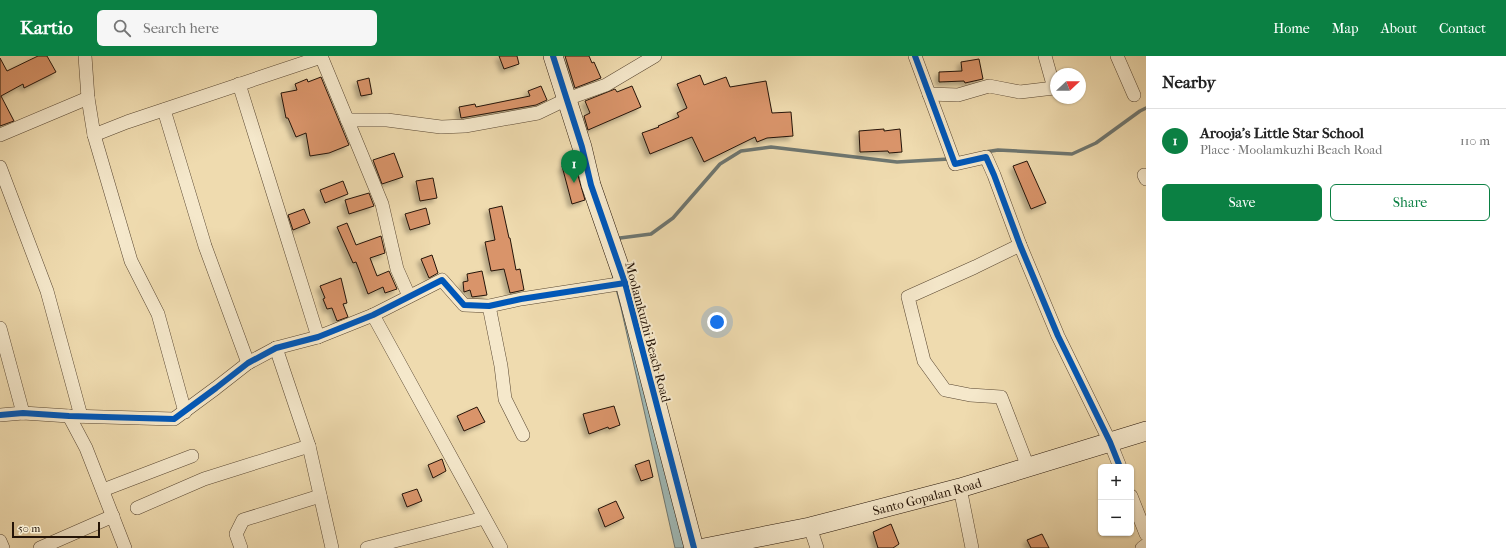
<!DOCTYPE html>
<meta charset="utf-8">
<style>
:root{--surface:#fff;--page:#f6f6f6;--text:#222;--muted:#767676;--line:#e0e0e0;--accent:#0b8043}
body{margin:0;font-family:"IM FELL French Canon",serif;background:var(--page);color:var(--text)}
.controls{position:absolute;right:12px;bottom:12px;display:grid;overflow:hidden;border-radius:6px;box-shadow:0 1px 3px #0004}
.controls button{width:36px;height:36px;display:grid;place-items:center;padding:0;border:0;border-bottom:1px solid var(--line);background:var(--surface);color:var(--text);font:20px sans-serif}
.compass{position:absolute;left:1050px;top:12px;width:36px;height:36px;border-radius:50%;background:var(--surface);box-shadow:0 1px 3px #0004;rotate:68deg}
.scale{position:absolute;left:12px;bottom:10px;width:88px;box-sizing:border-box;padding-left:4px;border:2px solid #251407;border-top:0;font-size:11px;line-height:14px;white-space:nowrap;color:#251407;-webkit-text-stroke:3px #f5e8cb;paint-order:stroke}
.you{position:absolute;left:717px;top:266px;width:14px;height:14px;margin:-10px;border:3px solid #fff;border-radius:50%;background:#1a73e8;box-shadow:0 0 0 6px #1a73e833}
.badge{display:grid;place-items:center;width:26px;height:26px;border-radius:50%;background:var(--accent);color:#fff;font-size:13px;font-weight:700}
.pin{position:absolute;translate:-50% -33px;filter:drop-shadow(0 1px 2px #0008)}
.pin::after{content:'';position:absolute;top:21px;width:14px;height:12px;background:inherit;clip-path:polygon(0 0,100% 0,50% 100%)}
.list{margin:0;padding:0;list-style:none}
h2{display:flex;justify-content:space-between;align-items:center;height:52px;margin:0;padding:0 16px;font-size:17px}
h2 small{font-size:13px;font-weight:400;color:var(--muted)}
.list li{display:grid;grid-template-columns:26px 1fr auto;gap:12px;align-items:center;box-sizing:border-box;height:64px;padding:0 16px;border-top:1px solid var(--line)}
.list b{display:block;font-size:15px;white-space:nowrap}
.list p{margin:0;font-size:13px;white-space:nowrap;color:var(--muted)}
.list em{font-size:13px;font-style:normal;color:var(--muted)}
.actions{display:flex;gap:8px;padding:12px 16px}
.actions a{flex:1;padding:9px 0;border:1px solid var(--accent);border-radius:6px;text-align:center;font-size:14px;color:var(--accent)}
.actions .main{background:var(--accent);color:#fff}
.icon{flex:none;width:22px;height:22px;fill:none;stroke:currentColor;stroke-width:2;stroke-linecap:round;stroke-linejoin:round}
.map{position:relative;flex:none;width:1146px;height:492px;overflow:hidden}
header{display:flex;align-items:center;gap:24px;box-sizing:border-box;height:56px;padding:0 20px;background:var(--accent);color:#fff}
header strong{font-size:19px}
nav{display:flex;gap:22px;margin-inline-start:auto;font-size:14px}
.search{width:280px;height:36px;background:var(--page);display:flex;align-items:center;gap:10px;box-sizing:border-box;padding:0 14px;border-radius:6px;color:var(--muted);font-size:15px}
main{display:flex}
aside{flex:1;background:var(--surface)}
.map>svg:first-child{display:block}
</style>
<header>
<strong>Kartio</strong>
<div class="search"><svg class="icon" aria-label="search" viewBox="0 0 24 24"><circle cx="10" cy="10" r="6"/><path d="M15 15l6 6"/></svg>Search here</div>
<nav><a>Home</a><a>Map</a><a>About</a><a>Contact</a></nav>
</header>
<main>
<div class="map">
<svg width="1146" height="492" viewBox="0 0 1146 492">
<defs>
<filter id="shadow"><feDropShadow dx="-3.5" dy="3.5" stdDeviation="2" flood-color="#0004"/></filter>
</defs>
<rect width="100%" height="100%" fill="#efdbaf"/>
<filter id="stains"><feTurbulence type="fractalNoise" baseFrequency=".005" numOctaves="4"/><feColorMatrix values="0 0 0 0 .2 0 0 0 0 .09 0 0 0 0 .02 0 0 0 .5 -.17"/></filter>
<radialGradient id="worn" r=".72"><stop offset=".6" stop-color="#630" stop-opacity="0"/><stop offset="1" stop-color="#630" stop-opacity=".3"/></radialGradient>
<!-- water -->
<polygon fill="#9eb8b6" stroke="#6e7670" points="558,0 685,492 675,492 621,252 567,51"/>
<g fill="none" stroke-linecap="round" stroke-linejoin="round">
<!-- stream -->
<g stroke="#6e7670" stroke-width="3.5">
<polyline points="985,96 998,94 1072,98 1096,87 1140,55 1146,52"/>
<polyline points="620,182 651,178 673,162 720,108 741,95 771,91 897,106 949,103"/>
</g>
</g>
<!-- building -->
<g fill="#d9946b" stroke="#251407" filter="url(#shadow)">
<polygon points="38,0 47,0 56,16 24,32 23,28 1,40 14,65 0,70 0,2 7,15"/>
<polygon points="499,0 517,0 519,8 504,13"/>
<polygon points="565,0 589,0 592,7 594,6 601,22 575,32"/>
<polygon points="979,3 983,23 965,27 964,25 939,26 939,16 962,15 961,6"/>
<polygon points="700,19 704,29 726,21 730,31 766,25 772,57 791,56 793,80 767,82 757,86 755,81 704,106 692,81 650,98 642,77 659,71 658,70 679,61 677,57 687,52 677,28"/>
<polygon points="321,21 349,89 329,97 310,100 306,77 296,81 288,62 286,62 281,37 297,34 295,28 307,23 308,26"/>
<polygon points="369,22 372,38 361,40 357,25"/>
<polygon points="541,30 547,44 536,49 461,62 459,51 475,48 476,51 530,40 528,35"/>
<polygon points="632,30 641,51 588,74 584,60 590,57 585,45 615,33 617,36"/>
<polygon points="884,73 884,75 900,73 902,96 889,97 888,95 860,96 859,75"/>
<polygon points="394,97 403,121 382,128 373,104"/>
<polygon points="1027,105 1046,147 1031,153 1013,110"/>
<polygon points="574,106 585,144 572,148 562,110"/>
<polygon points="433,122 437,142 420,145 416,125"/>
<polygon points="343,125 348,138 325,147 320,134"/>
<polygon points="369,137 374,150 349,158 345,144"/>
<polygon points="502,150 509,182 510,182 516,214 520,213 524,234 510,237 504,213 491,215 485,186 495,184 489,153"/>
<polygon points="426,152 430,168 410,174 405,158"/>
<polygon points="304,153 310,167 293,174 288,159"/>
<polygon points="347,167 356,189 381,180 385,197 370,202 377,220 389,215 397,233 385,237 383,231 368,238 356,206 353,207 337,171"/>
<polygon points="432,199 438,217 429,222 421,203"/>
<polygon points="482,215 487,239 472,241 470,234 464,236 463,226 468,225 467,218"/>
<polygon points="341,222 347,247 343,248 348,261 337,265 332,252 327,253 323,243 325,242 320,230"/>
<polygon points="614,350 620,369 609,373 608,371 589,378 583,358"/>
<polygon points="477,351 485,366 464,375 457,360"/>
<polygon points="442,403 446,415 433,422 428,409"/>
<polygon points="649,404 653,421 641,425 635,409"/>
<polygon points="417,433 422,445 407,451 402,438"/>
<polygon points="616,445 624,462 605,471 598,453"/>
<polygon points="891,468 899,488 893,492 878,492 873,476"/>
<polygon points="1042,478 1049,492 1031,492 1027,484"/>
</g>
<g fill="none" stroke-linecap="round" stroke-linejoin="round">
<defs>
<g id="street">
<polyline points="85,0 88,42 94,79 131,205 158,258 185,356"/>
<polyline points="321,0 382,148 397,213 409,240"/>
<polyline points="915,0 955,108 986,101 994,119 1020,189 1058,280 1110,386 1120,411"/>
<polyline points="1117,0 1134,39"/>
<polyline points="239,28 318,281"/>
<polyline points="929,38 958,39 989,30 1020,36 1054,32 1045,0"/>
<polyline points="164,54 205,190 248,307"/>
<polyline points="347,64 387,64 441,71 465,70 538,57 567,43 606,29 655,0"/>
<polyline points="0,79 88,42"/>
<polyline points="94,79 127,66 321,1"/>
<polyline points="0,111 47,235 81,360"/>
<polyline points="1144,119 1146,123"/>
<polyline points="1020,189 975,211 908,241 924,305 945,334 970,339 1001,341 1028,411"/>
<polyline points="489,250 501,310 505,343 523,379"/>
<polyline points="373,259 501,492"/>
<polyline points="0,272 23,357"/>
<polyline points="276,292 309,390 332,492"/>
<polyline points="0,359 23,357 69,360 174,363 216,332 248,307 276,292 318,281 373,259 442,224 464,249 489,250 521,243 625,227"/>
<polyline points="69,360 86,392 125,492"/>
<polyline points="960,432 972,492"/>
<polyline points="103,434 192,400"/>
<polyline points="1131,440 1146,478"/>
<polyline points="137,452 204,423 309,390"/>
<polyline points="810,471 817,492"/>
<polyline points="0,485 3,492"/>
<polyline points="40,492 113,460"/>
<polyline points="241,492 236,478 243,464 320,440"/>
<polyline points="367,492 484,462"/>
<polyline points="1142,492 1146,489"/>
</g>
<g id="secondary">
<polyline points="553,0 582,91 591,129 625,227 694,492"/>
<path id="s1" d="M704,492L810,471L960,432L1146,375"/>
</g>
</defs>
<!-- street casing -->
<use href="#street" stroke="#584631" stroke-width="14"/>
<!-- secondary casing -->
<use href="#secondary" stroke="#251407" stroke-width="20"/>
<!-- street -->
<use href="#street" stroke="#f5e8cb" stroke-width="13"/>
<!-- secondary -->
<use href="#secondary" stroke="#f5e8cb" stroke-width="19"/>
<defs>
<g id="cycleway">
<polyline points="553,0 582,91 591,129 625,227 694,492"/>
<polyline points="915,0 955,108 986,101 994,119 1020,189 1058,280 1110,386 1120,411"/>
<polyline points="0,359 23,357 69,360 174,363 216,332 248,307 276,292 318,281 373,259 442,224 464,249 489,250 521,243 625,227"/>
</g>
</defs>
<!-- cycleway casing -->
<use href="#cycleway" stroke="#f5e8cb" stroke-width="8"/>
<!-- cycleway -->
<use href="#cycleway" stroke="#0057b8" stroke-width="6"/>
</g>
<g text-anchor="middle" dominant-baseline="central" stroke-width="4" stroke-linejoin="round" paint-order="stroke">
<!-- street labels -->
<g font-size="13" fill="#251407" stroke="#f5e8cb">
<text transform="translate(648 276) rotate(75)">Moolamkuzhi Beach Road</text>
<text stroke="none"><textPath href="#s1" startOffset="229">Santo Gopalan Road</textPath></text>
</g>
</g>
<rect width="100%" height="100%" filter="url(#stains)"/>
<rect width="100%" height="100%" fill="url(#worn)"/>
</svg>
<div class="controls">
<button>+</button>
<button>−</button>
</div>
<svg class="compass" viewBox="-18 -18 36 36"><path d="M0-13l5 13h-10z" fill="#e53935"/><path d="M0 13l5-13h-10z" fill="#767676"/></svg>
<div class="scale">50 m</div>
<div class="you"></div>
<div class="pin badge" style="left:574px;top:127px">1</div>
</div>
<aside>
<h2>Nearby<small></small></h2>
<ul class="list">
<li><span class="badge">1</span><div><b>Arooja's Little Star School</b><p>Place · Moolamkuzhi Beach Road</p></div><em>110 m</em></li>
</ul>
<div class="actions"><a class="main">Save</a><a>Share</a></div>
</aside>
</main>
